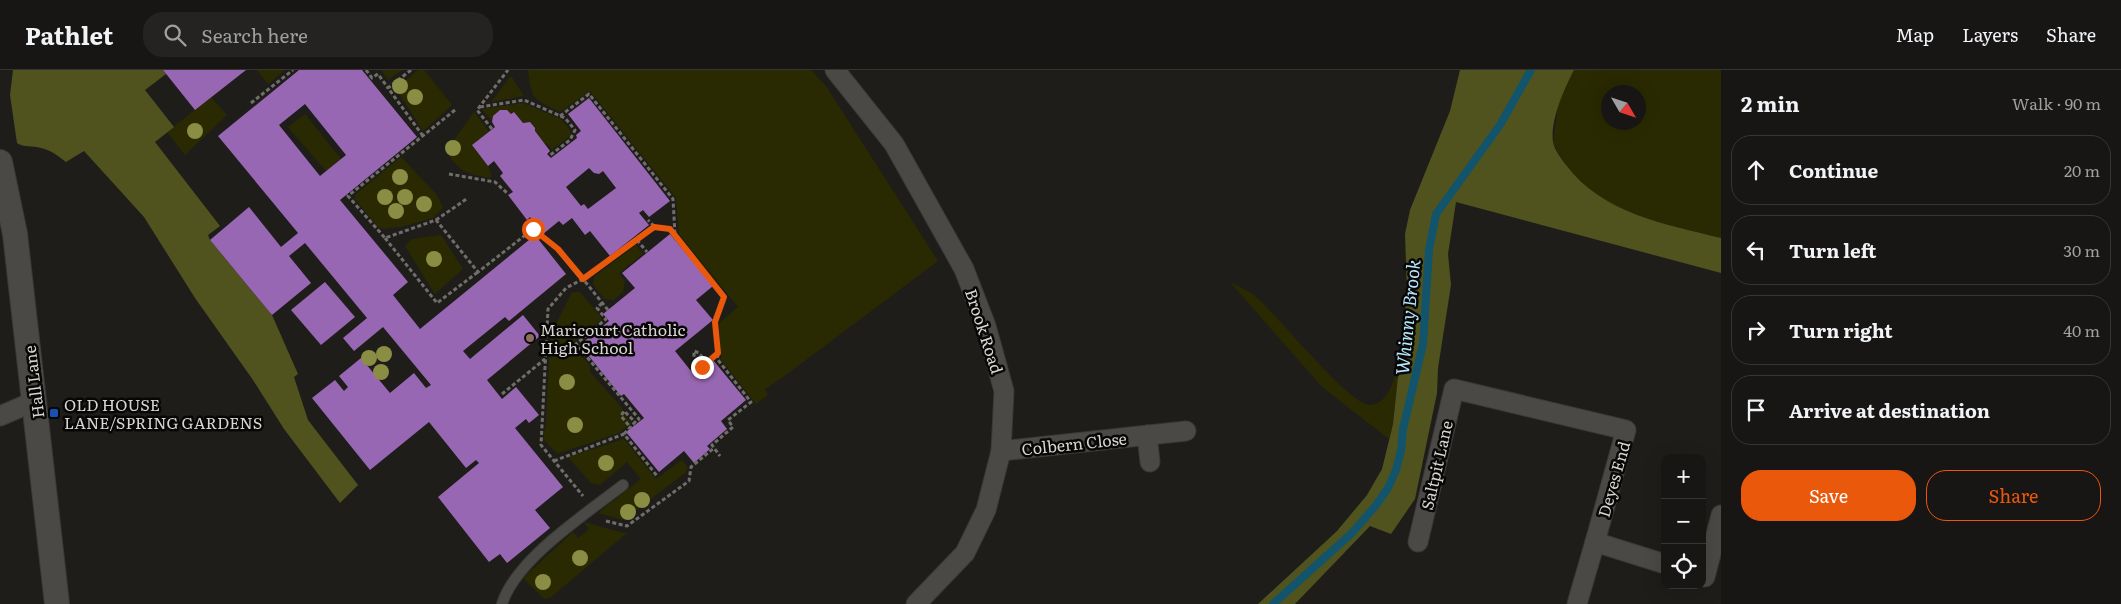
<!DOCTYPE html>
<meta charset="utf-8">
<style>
:root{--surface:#171614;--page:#242322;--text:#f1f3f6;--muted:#9e9fa0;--line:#363534;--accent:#ea580c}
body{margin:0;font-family:Literata,serif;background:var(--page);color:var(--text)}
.controls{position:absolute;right:15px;bottom:15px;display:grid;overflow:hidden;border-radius:10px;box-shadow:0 5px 20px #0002}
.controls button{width:45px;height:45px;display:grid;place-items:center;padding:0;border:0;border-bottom:1px solid var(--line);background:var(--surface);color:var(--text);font:25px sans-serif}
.compass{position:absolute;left:1601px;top:15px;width:45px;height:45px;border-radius:50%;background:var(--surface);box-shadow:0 5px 20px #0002;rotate:129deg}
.stop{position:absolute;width:15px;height:15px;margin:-11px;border:4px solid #ea580c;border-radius:50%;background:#fff}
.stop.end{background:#ea580c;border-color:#fff;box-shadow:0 1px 5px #0008}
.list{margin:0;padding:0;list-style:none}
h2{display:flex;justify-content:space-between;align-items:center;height:65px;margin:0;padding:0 20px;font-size:21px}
h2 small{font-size:16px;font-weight:400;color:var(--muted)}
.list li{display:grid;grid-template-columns:32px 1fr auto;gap:15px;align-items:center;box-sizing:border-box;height:70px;margin:0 10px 10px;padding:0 10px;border:1px solid var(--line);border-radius:20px}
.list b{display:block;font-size:19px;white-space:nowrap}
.list em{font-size:16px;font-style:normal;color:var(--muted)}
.actions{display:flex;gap:10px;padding:15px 20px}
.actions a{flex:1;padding:11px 0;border:1px solid var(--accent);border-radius:20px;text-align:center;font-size:18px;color:var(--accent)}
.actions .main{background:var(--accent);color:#fff}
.icon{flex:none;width:28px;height:28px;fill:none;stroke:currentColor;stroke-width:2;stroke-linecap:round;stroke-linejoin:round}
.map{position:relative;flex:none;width:1721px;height:534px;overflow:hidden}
header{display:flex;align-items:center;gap:30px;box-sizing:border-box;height:70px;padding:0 25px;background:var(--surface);border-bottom:1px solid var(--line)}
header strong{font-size:24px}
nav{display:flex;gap:28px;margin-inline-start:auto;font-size:18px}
.search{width:350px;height:45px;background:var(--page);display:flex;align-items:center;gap:12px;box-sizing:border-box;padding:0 18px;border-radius:20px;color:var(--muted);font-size:19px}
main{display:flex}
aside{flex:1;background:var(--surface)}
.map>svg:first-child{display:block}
</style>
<header>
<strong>Pathlet</strong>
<div class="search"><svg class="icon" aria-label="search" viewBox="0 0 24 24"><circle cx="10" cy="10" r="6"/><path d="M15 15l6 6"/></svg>Search here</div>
<nav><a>Map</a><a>Layers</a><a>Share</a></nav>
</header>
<main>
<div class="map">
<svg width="1721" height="534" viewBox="0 0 1721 534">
<rect width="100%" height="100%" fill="#1f1d1a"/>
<!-- green -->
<g fill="#292a01" fill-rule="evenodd">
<polygon points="257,0 285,0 268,14"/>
<polygon points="381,0 402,0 388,10"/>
<polygon points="418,0 424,0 452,35 423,61 396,19"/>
<path d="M528,0H811L826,16L938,191L783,307L765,319L768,325L756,334L721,290L719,253L738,237L679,164L676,128L590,21L560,42C533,28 532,31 528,0Z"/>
<path d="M1574,0H1721V168C1672,155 1613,147 1576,108C1566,98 1560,85 1553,73L1559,28ZM1608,22H1638V52H1608Z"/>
<polygon points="511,6 524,26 491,32"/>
<polygon points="211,27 227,45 185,85 167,62"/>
<path d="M523,33L561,49L571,61L570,66L552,80L546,73L543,74L530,52L523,53L514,42L511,44C504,38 500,40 493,46L492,52L482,39Z"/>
<path d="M474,42L489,61L472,75L488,96L492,106L490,108C467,104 459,102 446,81Z"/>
<polygon points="305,44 341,89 326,101 288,57"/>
<polygon points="401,87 437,125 443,138 433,148 401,157 382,159 377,156 355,129 355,125"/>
<polygon points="441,165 463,199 435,224 405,176 412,169"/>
<polygon points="636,175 643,184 619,203 625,211 623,222 614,230 604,229 593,214 594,207"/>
<path d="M1230,212C1238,216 1247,220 1254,225C1275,242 1350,336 1370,335C1390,334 1395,305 1400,290L1393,354L1389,369L1322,317Z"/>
<polygon points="572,222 580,222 601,247 601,250 572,274 590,296 590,302 622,338 624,345 631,353 619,363 557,384 543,369 546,353 550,266"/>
<polygon points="624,369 656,409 682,390 688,398 685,403 623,450 598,443 641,409 627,392 600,415 591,413 568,387"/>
<polygon points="584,452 624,463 628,462 550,528 544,529 523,508 573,462 578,468 589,459"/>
</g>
<!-- forest -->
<g fill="#50531e">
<path d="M13,0H163L166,4L145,20L174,57L155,72L220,156L208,165L210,170L272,245L298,304L294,307L308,350L358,415L340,433L284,359L253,310L195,228L144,147L84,81L66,92C58,86 51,80 41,78C32,75 24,78 17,73L10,25Z"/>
<path d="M1460,0H1574C1564,19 1550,51 1553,72C1554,79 1562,90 1566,95C1603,144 1665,154 1721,168V203L1456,132L1448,184L1451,215L1438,298L1437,323L1415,429L1391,464L1370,456L1295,534H1258L1337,461L1367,425L1382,399L1393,354L1407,222L1405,164L1410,140L1450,41Z"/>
</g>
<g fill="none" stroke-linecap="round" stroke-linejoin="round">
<!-- stream -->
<polyline stroke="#12546c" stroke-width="8" points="1273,534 1352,463 1377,434 1388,418 1396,400 1401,381 1403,359 1423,274 1429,180 1436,144 1500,55 1531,0"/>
</g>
<!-- building -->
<g fill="#9867b3" fill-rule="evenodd">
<polygon points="163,0 246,0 195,40"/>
<path d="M299,0H362L417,67L340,130L408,212L393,225L420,259L535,165L566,204L509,251L505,247L463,281L470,289L523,245L540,266L487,310L502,329L516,317L539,345L529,353L526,349L515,358L563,417L535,440L550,458L507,493L500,484L489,492L438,427L479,393L476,390L466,398L429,352L370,400L312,328L335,310L344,321L348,317L339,306L361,288L390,323L414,303L426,318L431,315L383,257L354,281L343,268L367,248L305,173L289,186L311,213L272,245L210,170L249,137L281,177L298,163L218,66ZM305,34L346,85L320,106L279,55Z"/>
<path d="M589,28L670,131L649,147L643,140L639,143L649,155L610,186L590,161L585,165L572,148L563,155L559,151L543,164L530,147L527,150L508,125L513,122L500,106L503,103L494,91L488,96L472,75L495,57L492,52L493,46L500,40H507L511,44L514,42L523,53L530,52L535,58V61L550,81L547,84L551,88L577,68L576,65L581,61L568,44ZM589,98L594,103L599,104L603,101L616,118L588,139L584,134L581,136L566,117Z"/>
<polygon points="670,164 713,216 696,230 713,250 675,281 695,306 713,290 746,330 721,351 727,359 707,376 710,379 694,393 684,381 659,402 626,362 644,348 624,324 621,326 580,275 609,251 603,244 635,218 622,203"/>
<polygon points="325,212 355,247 321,275 291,240"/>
</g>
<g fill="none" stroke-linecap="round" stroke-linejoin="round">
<defs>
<path id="service" d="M502,534C516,489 586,444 623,415"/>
<g id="minor">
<polyline points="835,0 894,74 964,199 986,256 1004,321 1001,381 986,440 965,483 916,534"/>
<polyline points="0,346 35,331"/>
<polyline points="1147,365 1150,392"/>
<polyline points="1001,381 1186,361"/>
<polyline points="1418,472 1454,319 1626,360 1595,472 1665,494"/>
<polyline points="1705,507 1721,445"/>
<polyline points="1577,534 1595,472"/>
</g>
<polyline id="tertiary" points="0,92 15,164 57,534"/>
</defs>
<!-- service casing -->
<use href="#service" stroke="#3b3937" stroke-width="12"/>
<!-- minor casing -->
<use href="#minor" stroke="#3b3937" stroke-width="21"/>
<!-- tertiary casing -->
<use href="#tertiary" stroke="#3b3937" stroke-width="26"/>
<!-- path -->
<g stroke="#706e6b" stroke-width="3" stroke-dasharray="4 2.5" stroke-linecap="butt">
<polyline points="366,0 372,8 378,4 388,18"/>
<polyline points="411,0 388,18 423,66"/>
<polyline points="251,33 293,0"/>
<polyline points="480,37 524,30 565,48 575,60 570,70 549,86"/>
<polyline points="455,40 348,126 385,168 436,150 478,202 533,159 558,179 583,209 566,218 548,239 541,375 583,426"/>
<polyline points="560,46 589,24 673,129 675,165 724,227 715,252 718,290 751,332 728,350 733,357 712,375 720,386"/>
<polyline points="492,59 477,40 508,0"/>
<polyline points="449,104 495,112 507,123"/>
<polyline points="436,150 468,128"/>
<polyline points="655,157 670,159 675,165"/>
<polyline points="385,168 437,233 478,202"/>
<polyline points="637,170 647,182"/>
<polyline points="602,233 597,238 606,249 576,274 639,349 635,352"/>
<polyline points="608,240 583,209 655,157 648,150"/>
<polyline points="702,297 694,287 694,281 699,283 708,294"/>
<polyline points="699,300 718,283"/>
<polyline points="502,324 545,289"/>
<polyline points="624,364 635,352 624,341 621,346 631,358"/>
<polyline points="554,391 624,364 657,406"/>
<polyline points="606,451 627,456 689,411 691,397 714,378"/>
</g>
<!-- service -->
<use href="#service" stroke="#4b4945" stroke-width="10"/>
<!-- minor -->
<use href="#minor" stroke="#4b4945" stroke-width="19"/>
<!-- tertiary -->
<use href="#tertiary" stroke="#4b4945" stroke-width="24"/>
</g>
<!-- trees -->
<g fill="#8a8d44">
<circle cx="400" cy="16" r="8"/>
<circle cx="415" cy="27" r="8"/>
<circle cx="195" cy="61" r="8"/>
<circle cx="453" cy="78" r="8"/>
<circle cx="400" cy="107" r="8"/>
<circle cx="385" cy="127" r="8"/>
<circle cx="405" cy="127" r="8"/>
<circle cx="424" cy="134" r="8"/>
<circle cx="396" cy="141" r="8"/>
<circle cx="434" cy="189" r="8"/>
<circle cx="384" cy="284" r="8"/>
<circle cx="369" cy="288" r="8"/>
<circle cx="381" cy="302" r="8"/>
<circle cx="567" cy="312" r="8"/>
<circle cx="575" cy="355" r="8"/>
<circle cx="606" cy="393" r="8"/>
<circle cx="642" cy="430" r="8"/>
<circle cx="628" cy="442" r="8"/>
<circle cx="580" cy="488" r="8"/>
<circle cx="543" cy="512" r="8"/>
</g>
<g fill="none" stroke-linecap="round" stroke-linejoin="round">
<!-- route -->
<polyline stroke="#ea580c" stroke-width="6" points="533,159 558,179 583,209 654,157 670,159 724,227 715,252 718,283 702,297"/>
</g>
<!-- markers -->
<circle fill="#8d6e63" stroke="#080706" stroke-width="2" cx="530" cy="268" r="5"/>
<rect fill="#1a4fb4" stroke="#080706" stroke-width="2" x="49" y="338" width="10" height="10" rx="2.5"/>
<g text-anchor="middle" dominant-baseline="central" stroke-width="5" stroke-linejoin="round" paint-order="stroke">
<!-- poi labels -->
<g font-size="16" fill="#d8d6d4" stroke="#080706" text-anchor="start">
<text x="540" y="259">Maricourt Catholic<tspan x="540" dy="18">High School</tspan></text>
<text x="64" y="334">OLD HOUSE<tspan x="64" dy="18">LANE/SPRING GARDENS</tspan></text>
</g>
<!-- street labels -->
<g font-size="16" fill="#d8d6d4" stroke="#080706">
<text transform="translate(985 261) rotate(72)">Brook Road</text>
<text transform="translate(33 312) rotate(-97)">Hall Lane</text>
<text transform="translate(1074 373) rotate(-6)">Colbern Close</text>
<text transform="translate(1436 395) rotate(-77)">Saltpit Lane</text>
<text transform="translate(1613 409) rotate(-74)">Deyes End</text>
</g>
<!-- water labels -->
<g font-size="18" font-style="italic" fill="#b4e6fe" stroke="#080706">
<text transform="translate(1407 247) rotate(-84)">Whinny Brook</text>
</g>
</g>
</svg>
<div class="controls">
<button>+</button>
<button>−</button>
<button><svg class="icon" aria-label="locate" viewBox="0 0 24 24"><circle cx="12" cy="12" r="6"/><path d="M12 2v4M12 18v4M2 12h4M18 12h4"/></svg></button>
</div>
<svg class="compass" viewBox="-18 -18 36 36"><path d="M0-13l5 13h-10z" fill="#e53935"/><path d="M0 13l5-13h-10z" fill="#9e9fa0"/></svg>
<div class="stop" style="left:533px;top:159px"></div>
<div class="stop end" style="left:702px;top:297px"></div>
</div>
<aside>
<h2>2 min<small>Walk · 90 m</small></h2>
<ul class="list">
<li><svg class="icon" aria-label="ahead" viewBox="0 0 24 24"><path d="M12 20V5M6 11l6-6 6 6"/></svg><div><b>Continue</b></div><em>20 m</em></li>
<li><svg class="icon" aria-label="left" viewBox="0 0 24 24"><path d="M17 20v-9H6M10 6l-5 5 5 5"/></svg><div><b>Turn left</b></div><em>30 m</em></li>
<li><svg class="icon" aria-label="right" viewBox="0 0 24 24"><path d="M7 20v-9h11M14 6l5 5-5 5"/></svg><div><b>Turn right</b></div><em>40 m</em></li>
<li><svg class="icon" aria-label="arrive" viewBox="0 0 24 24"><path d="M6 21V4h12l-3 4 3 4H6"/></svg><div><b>Arrive at destination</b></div></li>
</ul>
<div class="actions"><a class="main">Save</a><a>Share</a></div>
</aside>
</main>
